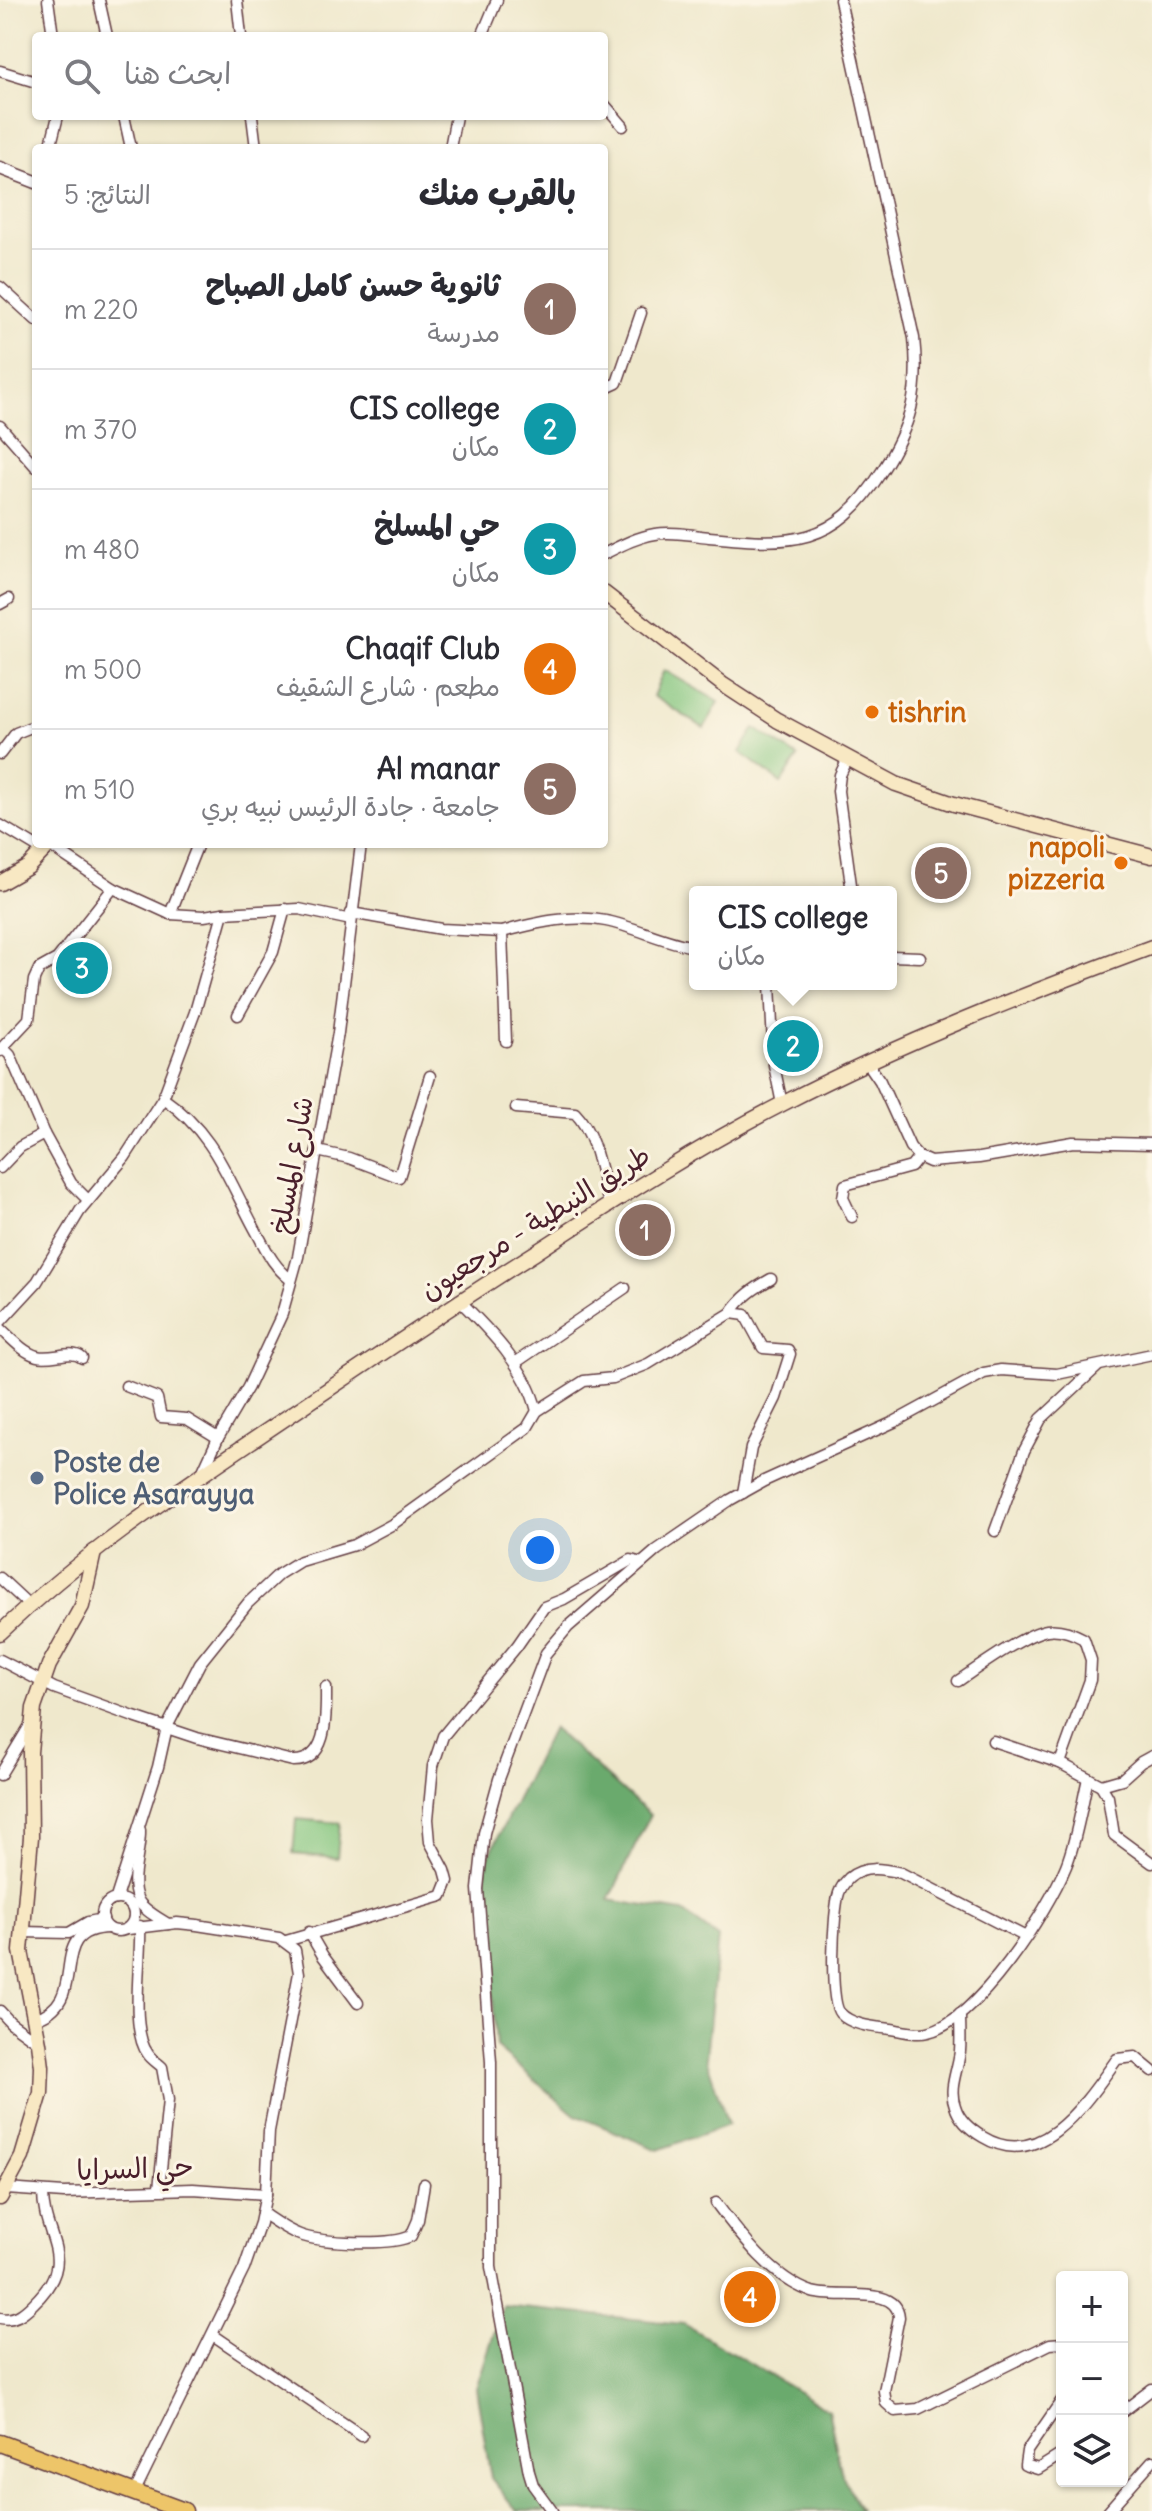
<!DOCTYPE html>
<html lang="ar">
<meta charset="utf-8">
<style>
:root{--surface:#fff;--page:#f7f7f7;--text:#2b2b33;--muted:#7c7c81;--line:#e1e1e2;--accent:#d1495b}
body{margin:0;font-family:Delius,"Playpen Sans Arabic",sans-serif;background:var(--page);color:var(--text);direction:rtl}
.controls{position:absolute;right:24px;bottom:24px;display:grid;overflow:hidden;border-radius:8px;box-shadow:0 2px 6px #0004}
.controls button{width:72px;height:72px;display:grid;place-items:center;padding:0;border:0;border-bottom:2px solid var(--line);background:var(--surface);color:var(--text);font:40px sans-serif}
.you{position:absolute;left:540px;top:1550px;width:28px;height:28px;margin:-20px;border:6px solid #fff;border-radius:50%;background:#1a73e8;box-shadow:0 0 0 12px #1a73e833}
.badge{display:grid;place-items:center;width:52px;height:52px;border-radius:50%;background:var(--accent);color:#fff;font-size:26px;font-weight:700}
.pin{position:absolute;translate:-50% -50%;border:4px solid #fff;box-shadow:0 2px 8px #0006}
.popup{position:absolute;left:689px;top:886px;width:208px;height:104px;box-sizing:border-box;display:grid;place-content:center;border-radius:8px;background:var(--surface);filter:drop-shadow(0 2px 6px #0005);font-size:26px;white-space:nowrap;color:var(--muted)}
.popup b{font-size:30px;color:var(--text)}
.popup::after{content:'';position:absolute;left:50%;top:100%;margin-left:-16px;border:16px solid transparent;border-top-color:var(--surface)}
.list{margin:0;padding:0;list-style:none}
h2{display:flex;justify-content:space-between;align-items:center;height:104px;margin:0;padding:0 32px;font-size:34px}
h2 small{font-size:26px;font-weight:400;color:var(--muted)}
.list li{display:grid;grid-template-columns:52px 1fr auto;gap:24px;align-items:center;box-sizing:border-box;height:120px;padding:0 32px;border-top:2px solid var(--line)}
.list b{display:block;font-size:30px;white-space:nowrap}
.list p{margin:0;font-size:26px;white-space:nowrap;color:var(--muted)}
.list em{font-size:26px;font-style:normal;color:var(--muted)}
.icon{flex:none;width:44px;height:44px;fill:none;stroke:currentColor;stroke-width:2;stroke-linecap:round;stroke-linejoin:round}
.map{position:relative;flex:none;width:1152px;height:2511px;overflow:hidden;direction:ltr}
.search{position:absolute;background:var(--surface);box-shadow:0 2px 6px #0004;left:32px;top:32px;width:576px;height:88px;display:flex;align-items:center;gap:20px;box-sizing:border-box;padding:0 28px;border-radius:8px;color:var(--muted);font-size:30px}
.panel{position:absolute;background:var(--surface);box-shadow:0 2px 6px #0004;left:32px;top:144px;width:576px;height:704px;border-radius:8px;direction:rtl}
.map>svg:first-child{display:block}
</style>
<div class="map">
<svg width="1152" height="2511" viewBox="0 0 1152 2511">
<rect width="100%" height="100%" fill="#fcf5e5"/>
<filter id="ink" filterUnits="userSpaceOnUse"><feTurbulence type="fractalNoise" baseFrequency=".0125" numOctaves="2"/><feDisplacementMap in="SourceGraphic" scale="16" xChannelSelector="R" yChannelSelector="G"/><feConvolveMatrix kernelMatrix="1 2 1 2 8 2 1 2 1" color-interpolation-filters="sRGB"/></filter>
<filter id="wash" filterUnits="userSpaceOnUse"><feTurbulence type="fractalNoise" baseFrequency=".006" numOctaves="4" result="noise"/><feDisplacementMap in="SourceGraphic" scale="32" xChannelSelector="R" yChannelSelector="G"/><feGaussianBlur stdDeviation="1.8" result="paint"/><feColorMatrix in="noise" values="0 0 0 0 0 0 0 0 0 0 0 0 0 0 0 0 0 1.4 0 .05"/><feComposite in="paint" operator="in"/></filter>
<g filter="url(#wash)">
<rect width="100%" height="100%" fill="#efe8cc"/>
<!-- green -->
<g fill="#83c57e" stroke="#667254" stroke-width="2">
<polygon points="664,670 719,702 704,728 653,696"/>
<polygon points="755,728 798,757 781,783 740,752"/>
<polygon points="296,1819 340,1823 337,1858 293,1854"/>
</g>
<!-- forest -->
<g fill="#6aaa6d" stroke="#5a644c" stroke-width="2">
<polygon points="552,1728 650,1815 609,1900 683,1912 718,1938 706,2058 728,2125 658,2150 575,2115 496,2047 485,1864"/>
<polygon points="503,2306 684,2324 828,2410 842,2475 860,2511 517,2511 491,2478 476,2388"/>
</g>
</g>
<g filter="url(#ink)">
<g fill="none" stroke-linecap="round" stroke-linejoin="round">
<defs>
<g id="minor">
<polyline points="48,0 53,36"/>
<polyline points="99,0 107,36"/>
<polyline points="237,0 241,36"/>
<polyline points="482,36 497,0"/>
<polyline points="0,71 36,82"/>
<polyline points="604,104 623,126"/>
<polyline points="124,116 131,148"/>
<polyline points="252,116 256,148"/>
<polyline points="50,148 58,116"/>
<polyline points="450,148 456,116"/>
<polyline points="0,287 36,320"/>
<polyline points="604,389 617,383 641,313"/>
<polyline points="0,426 36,467"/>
<path d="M604,554C620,546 637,537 655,534C672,531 692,535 709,537C792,545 834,547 882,471C911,426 920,392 914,338L840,0"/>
<polyline points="0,604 9,599"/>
<polyline points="0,754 16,733 36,725"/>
<polyline points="848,758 840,775 838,791 852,892"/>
<polyline points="0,825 45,852"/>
<polyline points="49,845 113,888 170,914 204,916 223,913"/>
<polyline points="351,913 441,929 502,932 506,1041"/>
<polyline points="170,914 198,844"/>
<path d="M502,932C535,923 571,914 606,921C636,927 663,942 695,947"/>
<polyline points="891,956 920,957"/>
<polyline points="770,984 774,1065 782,1104"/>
<polyline points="238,1015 273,952 285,909"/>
<polyline points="0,1050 29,1019 34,980 39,969 57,959 113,888"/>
<polyline points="0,1051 5,1050 10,1055 44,1134 71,1183 88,1200"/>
<polyline points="867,1062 880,1081 910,1147 919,1157 930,1162 979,1158 1073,1142 1152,1144"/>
<path d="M163,1098C214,1133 227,1177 255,1229C266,1249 272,1265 290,1279"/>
<path d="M516,1108L575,1113C596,1134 601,1175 609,1204"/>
<polyline points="317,1151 349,1158 399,1177 430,1076"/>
<polyline points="0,1168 20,1147 44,1134"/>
<polyline points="852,1217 843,1198 845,1185 911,1167 919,1157"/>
<path d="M459,1300C490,1331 526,1367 537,1411"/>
<path d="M731,1313C741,1297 755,1288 771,1279"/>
<polyline points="0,1322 37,1282 80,1211 125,1157 163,1098 195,1012 223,913 299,909 351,920"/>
<path d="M0,1328C11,1338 23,1352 37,1356C52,1360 71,1349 82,1358"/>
<polyline points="515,1363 625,1288"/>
<polyline points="126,1386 157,1398 161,1417 187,1419 218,1438"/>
<polyline points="202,1473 218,1438 248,1387 282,1314 298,1257 338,1033 361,844"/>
<polyline points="995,1531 1024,1451 1041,1419 1097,1367"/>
<polyline points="0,1578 29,1605"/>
<path d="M0,1660L54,1688L134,1717L197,1738L293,1761C329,1762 326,1714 326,1687"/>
<path d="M958,1681C979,1667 1024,1634 1047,1630C1059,1628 1073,1633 1084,1639L1091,1660L1090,1680L1060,1763L1101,1785"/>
<polyline points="993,1741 1060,1763"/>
<polyline points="1152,1756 1141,1762 1122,1779 1101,1785 1108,1797 1114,1835 1152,1863"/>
<polyline points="0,1775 32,1722"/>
<path d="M140,1830C141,1851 128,1881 138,1900C143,1910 159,1918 168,1924"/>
<polyline points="116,1898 158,1767 167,1727 200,1663 248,1603 279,1574 300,1561 354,1545 393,1524 527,1428 537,1411 584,1381 613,1378 648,1364 731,1313 745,1315 763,1348 788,1350 790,1354 776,1398 751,1448 743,1493"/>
<circle cx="118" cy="1915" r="16"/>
<path d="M140,1926C142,1959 129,2029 148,2054C151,2059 158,2063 162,2067L168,2100L159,2189"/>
<polyline points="128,1929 177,1923 197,1925 279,1938 295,1950 299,1973 269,2131 266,2194 260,2223 244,2269 135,2491"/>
<polyline points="21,1932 69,1933 88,1922 103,1919"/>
<polyline points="309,1932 323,1956 358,2003"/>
<path d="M1026,1937L901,1873C883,1869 864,1865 849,1878C845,1882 841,1887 839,1893C833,1910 829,2001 840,2013C852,2026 875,2027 891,2029C903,2031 916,2035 928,2032C978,2020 1047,1912 1066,1866C1076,1842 1082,1804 1088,1778"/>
<polyline points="286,1941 442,1896 448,1881 445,1870 430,1842 428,1819 433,1766 443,1736 517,1646 544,1607 564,1599 631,1560 642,1563"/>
<polyline points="0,2011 10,2022 39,2043"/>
<path d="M960,2014C960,2026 961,2039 960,2051C958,2070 948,2088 955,2106C959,2120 971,2130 983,2137C1042,2173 1088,2099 1117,2059L1135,2057L1152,2071"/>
<path d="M34,2019C94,2001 42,1930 108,1928"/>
<polyline points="6,2189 64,2193 193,2189 266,2194"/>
<path d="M716,2203C740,2235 772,2278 812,2292C837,2300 897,2284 899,2317L884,2391L886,2403L895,2411L918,2409L1050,2344L1062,2343"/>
<path d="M262,2213C274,2221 286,2230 300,2235C322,2243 391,2246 411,2236L418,2220L424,2184"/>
<path d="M0,2318C14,2321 23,2314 33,2304C80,2259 43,2240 43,2193"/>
<polyline points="213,2335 362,2436"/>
<polyline points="1062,2400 1027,2451 1025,2465 1038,2469 1062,2454"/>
<polyline points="1122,2412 1152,2389"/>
<polyline points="552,2511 533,2485 529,2472 491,2267 491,2062 478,1889 484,1833 499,1779 546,1653 568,1627 657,1550 730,1500 764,1481 894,1422 984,1373 1001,1370 1057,1374 1152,1354"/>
<polyline points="1108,2511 1152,2461"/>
</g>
<polyline id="tertiary" points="0,168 36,182"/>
<g id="secondary">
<polyline points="604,593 722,684 777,720 896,784 954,804 1152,856"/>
<polyline points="0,883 28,867 50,844"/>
<path d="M0,1633C96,1540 210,1470 320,1395C391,1347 462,1299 535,1253C616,1200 698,1147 784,1103C902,1042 1028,993 1152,947"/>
<polyline points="0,2198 22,2157 41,2093 42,2067 39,2043 21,1951 31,1837 30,1752 34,1708 49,1665 82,1606 94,1552"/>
</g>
<polyline id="primary" points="0,2443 184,2511"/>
</defs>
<!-- minor casing -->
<use href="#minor" stroke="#633d43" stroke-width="13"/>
<!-- tertiary casing -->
<use href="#tertiary" stroke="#633d43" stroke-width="15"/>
<!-- secondary casing -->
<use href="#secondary" stroke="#633d43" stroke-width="17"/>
<!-- primary casing -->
<use href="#primary" stroke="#633d43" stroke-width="19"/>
<!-- minor -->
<use href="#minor" stroke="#fff" stroke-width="10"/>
<!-- tertiary -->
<use href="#tertiary" stroke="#fff" stroke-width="12"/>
<!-- secondary -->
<use href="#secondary" stroke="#f8e8c3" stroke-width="14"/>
<!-- primary -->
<use href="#primary" stroke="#edc569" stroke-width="16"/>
</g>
</g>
<!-- markers -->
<g fill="#e8710a" stroke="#fcf5e5" stroke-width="3">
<circle cx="872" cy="712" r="8"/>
<circle cx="1121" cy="863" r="8"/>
</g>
<circle fill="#5c6f8a" stroke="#fcf5e5" stroke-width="3" cx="37" cy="1478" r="8"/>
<g text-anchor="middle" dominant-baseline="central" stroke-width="6" stroke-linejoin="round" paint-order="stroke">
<!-- food labels -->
<g font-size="28" font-weight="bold" fill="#c56008" stroke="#fcf5e5" text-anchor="start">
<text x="888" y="712">tishrin</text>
<text x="1105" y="847" text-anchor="end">napoli<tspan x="1105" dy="32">pizzeria</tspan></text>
</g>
<!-- street labels -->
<g font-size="28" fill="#4a1f2b" stroke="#fcf5e5">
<text transform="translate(291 1165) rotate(-80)">شارع المسلخ</text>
<text transform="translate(535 1222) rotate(-32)">طريق النبطية - مرجعيون</text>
<text transform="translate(135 2168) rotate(-2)">حي السرايا</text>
</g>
<!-- service labels -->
<g font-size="28" font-weight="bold" fill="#4e5e75" stroke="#fcf5e5" text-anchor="start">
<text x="53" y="1462">Poste de<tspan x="53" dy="32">Police Asarayya</tspan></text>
</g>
</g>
</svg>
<div class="controls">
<button>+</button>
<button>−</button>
<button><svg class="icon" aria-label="layers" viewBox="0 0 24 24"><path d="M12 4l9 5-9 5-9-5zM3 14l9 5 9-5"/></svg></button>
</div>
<div class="you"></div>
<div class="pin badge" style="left:645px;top:1230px;background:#8d6e63">1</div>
<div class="pin badge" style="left:793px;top:1046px;background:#0f9aa8">2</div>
<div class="popup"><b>CIS college</b>مكان</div>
<div class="pin badge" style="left:82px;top:968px;background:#0f9aa8">3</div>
<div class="pin badge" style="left:750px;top:2297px;background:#e8710a">4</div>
<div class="pin badge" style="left:941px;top:873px;background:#8d6e63">5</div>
<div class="search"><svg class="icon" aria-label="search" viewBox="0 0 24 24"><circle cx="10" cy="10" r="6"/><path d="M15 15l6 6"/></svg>ابحث هنا</div>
<section class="panel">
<h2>بالقرب منك<small>النتائج: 5</small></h2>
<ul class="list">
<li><span class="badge" style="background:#8d6e63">1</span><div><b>ثانوية حسن كامل الصباح</b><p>مدرسة</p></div><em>220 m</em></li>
<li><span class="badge" style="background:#0f9aa8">2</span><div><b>CIS college</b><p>مكان</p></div><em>370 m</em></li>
<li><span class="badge" style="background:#0f9aa8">3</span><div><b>حي المسلخ</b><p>مكان</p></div><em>480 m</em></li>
<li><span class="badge" style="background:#e8710a">4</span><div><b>Chaqif Club</b><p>مطعم · شارع الشقيف</p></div><em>500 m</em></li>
<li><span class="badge" style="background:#8d6e63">5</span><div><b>Al manar</b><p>جامعة · جادة الرئيس نبيه بري</p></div><em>510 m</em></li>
</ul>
</section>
</div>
